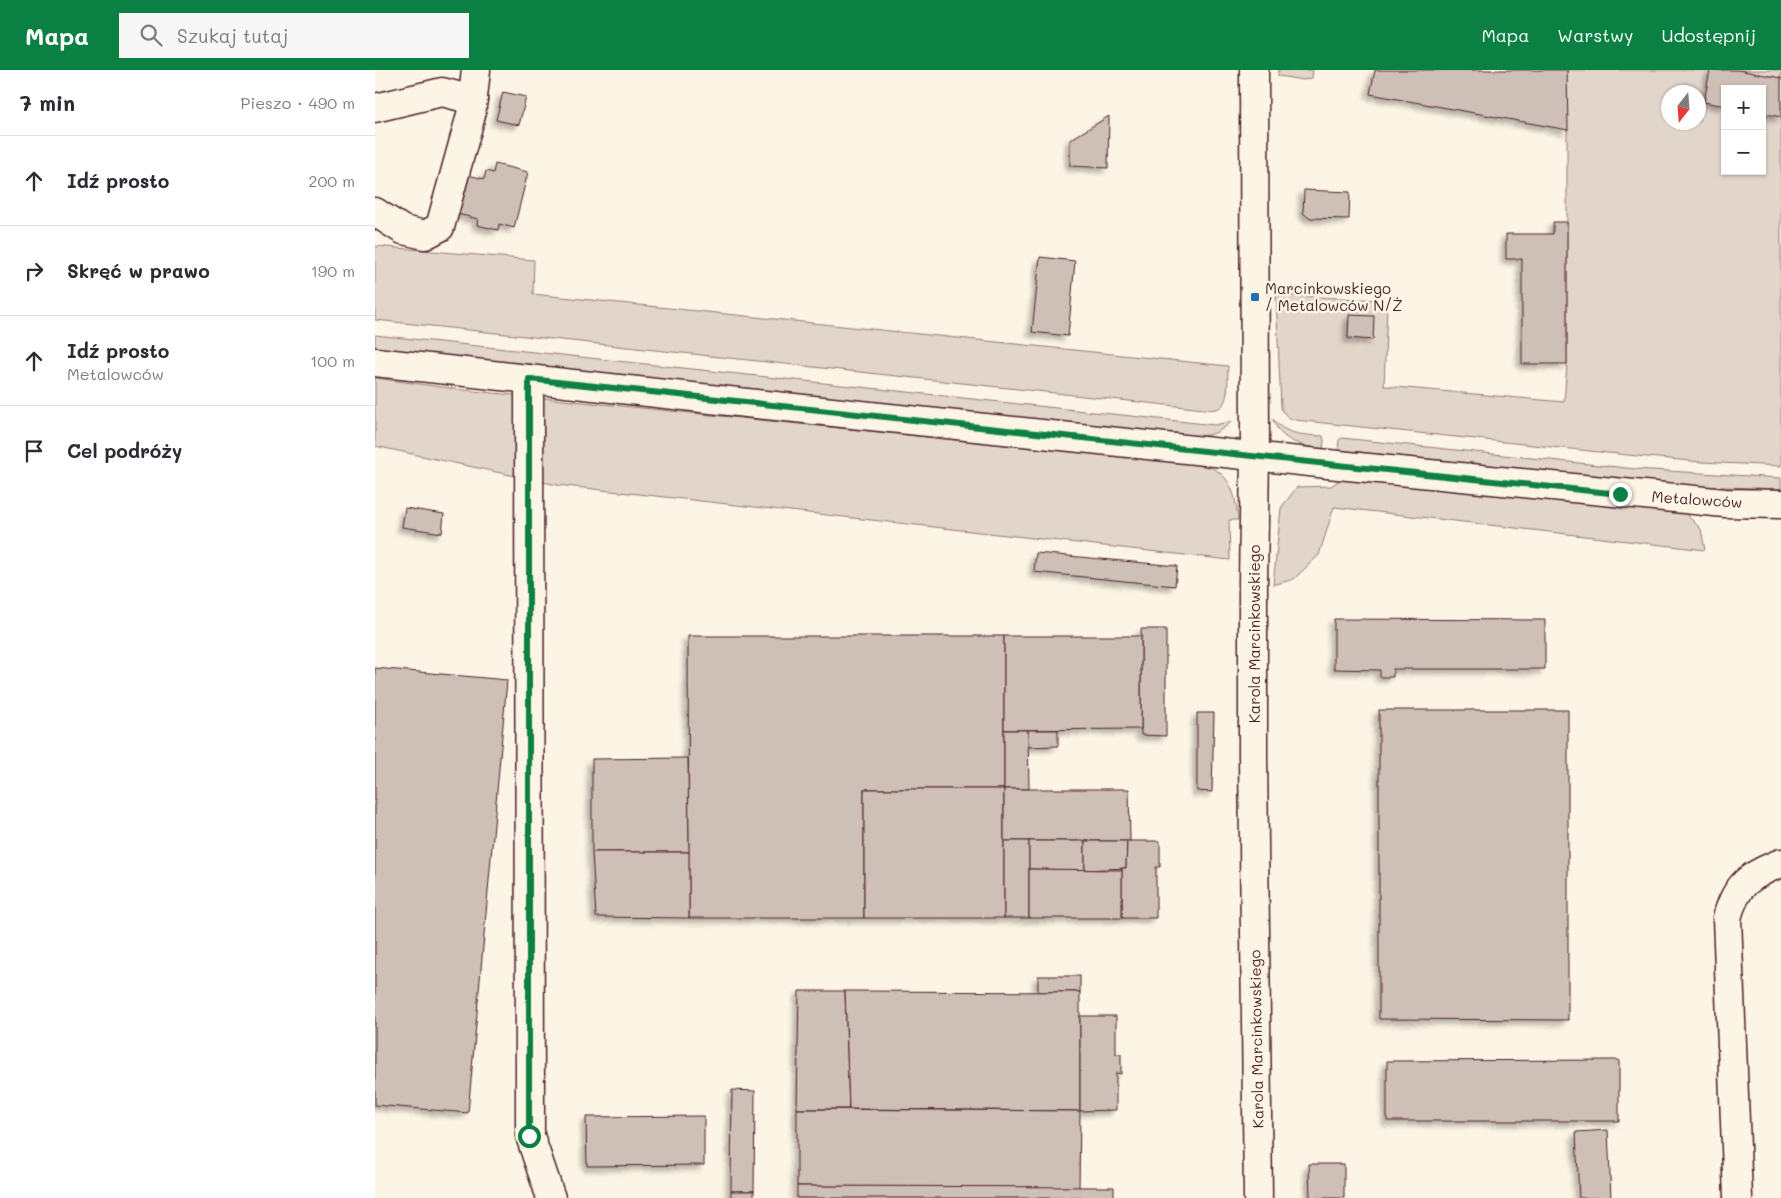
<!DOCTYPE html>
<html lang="pl">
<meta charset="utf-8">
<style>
:root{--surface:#fff;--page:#f7f7f7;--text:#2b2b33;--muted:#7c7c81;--line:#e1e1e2;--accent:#0b8043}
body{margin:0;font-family:Mali,sans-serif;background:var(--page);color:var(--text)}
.controls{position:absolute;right:15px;top:15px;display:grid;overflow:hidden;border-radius:0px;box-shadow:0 1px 4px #0004}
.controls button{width:45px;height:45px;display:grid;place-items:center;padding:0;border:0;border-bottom:1px solid var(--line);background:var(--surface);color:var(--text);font:25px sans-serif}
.compass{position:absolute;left:1286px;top:15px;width:45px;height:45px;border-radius:50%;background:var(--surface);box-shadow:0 1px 4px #0004;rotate:197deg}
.stop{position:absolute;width:15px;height:15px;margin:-11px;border:4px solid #0b8043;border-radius:50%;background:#fff}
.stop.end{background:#0b8043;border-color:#fff;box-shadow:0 1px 5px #0008}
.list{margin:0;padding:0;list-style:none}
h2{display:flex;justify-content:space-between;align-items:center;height:65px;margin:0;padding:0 20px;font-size:21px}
h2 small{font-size:16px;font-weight:400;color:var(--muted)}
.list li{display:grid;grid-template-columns:32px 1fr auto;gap:15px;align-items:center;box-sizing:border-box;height:90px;padding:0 20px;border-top:1px solid var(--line)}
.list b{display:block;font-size:19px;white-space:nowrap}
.list p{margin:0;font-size:16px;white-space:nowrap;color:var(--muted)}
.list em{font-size:16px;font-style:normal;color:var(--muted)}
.icon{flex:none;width:28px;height:28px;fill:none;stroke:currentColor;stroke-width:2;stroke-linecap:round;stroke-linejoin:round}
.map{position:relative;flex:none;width:1406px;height:1128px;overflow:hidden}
header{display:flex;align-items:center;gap:30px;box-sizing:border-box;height:70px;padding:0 25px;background:var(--accent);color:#fff}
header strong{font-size:24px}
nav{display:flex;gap:28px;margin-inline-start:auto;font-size:18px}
.search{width:350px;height:45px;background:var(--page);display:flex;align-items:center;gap:12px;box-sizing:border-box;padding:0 18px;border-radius:0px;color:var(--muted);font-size:19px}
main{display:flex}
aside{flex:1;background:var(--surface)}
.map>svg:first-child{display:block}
</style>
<header>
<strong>Mapa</strong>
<div class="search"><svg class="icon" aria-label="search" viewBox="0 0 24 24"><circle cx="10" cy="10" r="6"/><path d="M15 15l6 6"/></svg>Szukaj tutaj</div>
<nav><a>Mapa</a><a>Warstwy</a><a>Udostępnij</a></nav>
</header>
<main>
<aside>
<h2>7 min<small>Pieszo · 490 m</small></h2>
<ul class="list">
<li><svg class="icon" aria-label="ahead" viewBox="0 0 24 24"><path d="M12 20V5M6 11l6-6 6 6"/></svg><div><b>Idź prosto</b></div><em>200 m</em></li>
<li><svg class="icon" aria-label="right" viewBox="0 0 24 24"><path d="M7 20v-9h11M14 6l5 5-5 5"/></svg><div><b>Skręć w prawo</b></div><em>190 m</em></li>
<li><svg class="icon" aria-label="ahead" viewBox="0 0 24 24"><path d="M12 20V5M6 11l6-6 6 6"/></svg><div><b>Idź prosto</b><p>Metalowców</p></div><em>100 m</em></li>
<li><svg class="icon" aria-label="arrive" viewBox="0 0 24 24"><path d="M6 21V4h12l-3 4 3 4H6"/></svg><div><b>Cel podróży</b></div></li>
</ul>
</aside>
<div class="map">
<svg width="1406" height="1128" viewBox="0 0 1406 1128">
<defs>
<filter id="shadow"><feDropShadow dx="-4.5" dy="4.5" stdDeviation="2.5" flood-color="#0004"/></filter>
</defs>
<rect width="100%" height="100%" fill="#fcf5e5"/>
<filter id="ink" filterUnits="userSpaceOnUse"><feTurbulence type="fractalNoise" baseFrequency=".02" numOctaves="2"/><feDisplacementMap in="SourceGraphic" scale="10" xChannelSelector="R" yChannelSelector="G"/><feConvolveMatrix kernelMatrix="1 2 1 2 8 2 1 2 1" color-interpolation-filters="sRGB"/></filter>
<g filter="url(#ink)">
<!-- green -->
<g fill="#e2d5ca" stroke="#967a7a" fill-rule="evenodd">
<polygon points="903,0 938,0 937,8 928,10 903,6"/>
<path d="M1192,0H1406V396L1326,392L1262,386L929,351C918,350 911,349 906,338L901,225L1006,230L1012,235L1009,316L1189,332L1192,294ZM1350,19H1387V101H1350ZM1294,22H1324V52H1294Z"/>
<path d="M0,176L159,190L158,224L853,296C852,308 856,336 841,339C838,340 833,339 829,339L0,250Z"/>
<path d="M0,265L840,355L857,351C843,364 837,365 818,367L0,279Z"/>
<path d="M0,308L89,320L828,395C856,402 861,425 863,450H854L855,490L182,415L0,376Z"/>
<path d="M898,349C910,365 929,365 948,366L949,371L948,379C927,376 905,372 898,349Z"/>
<polygon points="967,368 1261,399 1406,408 1406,419 1323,416 963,380 964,370"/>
<polygon points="966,409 1310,443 1326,459 1330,480 959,437 944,485 919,509 898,515 906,438 922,417 956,416"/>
</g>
<!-- building -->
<g fill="#cfc0b7" stroke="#4a1f2b" filter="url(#shadow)">
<polygon points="1000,0 1192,0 1193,60 995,24"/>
<polygon points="1335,0 1363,0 1406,8 1406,47 1387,43 1387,19 1350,19 1350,36 1329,32"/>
<polygon points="128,22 151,27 144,55 121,50"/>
<polygon points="734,46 733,98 695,96 695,70"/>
<polygon points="120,94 153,102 139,158 124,154 123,160 102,155 103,149 74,142 85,103 109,109 111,101 118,103"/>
<polygon points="929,120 975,122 974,149 934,148 928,143"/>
<polygon points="1178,152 1192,152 1192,294 1147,294 1147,189 1131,189 1131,164 1178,164"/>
<polygon points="665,187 700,191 693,266 657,262"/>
<polygon points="974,245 999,246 998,270 973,268"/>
<polygon points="30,438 69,444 67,463 27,457"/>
<polygon points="661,483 802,496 800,516 659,502"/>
<polygon points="959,549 1170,550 1170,599 1018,599 1018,607 1005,607 1005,600 959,599"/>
<polygon points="766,559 791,559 791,666 766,665"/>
<polygon points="313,566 629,566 629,719 489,719 489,848 314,848"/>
<polygon points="629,566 766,566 766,659 629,660"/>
<polygon points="0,598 132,610 93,1043 0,1035"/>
<polygon points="1004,640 1193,640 1193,950 1004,949"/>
<polygon points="822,643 839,643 837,722 822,721"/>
<polygon points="629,660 653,660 654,719 629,719"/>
<polygon points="653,660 683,660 683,676 654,677"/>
<polygon points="313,688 314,782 217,782 217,689"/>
<rect x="489" y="719" width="140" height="129"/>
<polygon points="629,719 754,719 755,771 629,771"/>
<rect x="629" y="771" width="25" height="77"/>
<polygon points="654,771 710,771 710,800 654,799"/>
<polygon points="710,771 752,771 751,798 710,800"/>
<polygon points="752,771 785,771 785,797 781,797 781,848 747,848 747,798 751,798"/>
<polygon points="217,782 314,782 314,848 221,847"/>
<polygon points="654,799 747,800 747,848 654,848"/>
<rect x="663" y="906" width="42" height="16"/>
<polygon points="424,921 470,921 474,1039 422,1039"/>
<polygon points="470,921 705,922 705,1041 474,1039"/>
<polygon points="705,946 741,946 741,984 746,984 746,1004 741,1003 741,1040 705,1041"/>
<polygon points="1244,990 1244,1051 1012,1051 1012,991"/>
<polygon points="357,1020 380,1021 379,1121 356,1121"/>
<polygon points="422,1039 705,1041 704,1118 422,1116"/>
<polygon points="329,1046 329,1095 212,1096 211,1047"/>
<polygon points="1233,1060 1236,1128 1204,1128 1201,1062"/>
<polygon points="934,1094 969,1094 969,1128 935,1128"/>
<polygon points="422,1116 739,1117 739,1128 422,1128"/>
<rect x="356" y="1121" width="23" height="7"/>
</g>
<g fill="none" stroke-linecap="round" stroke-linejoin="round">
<defs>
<g id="minor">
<polyline points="879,0 880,386 878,512 878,686 883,1128"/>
<polyline points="0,38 67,22 98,30"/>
<polyline points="0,142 28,160 50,165 65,157 96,45 101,0"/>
<polyline points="0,292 381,334 953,394 1350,433 1406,434"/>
<polyline points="154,309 155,1066 176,1128"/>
<path d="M1363,1128L1352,848C1361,814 1375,805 1406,793"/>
</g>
</defs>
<!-- minor casing -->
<use href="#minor" stroke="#4a1f2b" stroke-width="31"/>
<!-- minor -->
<use href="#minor" stroke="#fcf5e5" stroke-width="28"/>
</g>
</g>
<g fill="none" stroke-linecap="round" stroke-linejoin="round" filter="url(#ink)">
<!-- route -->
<polyline stroke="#0b8043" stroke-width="6" points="154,1066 154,309 953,394 1245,424"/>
</g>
<!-- markers -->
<rect fill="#1f6fb2" stroke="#fcf5e5" stroke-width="2" x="875" y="222" width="10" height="10" rx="2.5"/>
<g text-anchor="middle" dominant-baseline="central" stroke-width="5" stroke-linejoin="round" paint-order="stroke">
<!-- poi labels -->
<g font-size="15" fill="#4a1f2b" stroke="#fcf5e5" text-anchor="start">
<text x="890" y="218">Marcinkowskiego<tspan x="890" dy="17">/ Metalowców N/Ż</tspan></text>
</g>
<!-- street labels -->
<g font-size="15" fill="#4a1f2b" stroke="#fcf5e5">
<text transform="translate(1322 429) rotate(4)">Metalowców</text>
<text transform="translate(879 564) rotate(-90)">Karola Marcinkowskiego</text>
<text transform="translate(881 969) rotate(-91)">Karola Marcinkowskiego</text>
</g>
</g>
</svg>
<div class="controls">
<button>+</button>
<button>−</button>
</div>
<svg class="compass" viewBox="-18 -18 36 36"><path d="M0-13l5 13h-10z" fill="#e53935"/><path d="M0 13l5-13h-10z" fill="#7c7c81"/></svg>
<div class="stop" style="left:154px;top:1066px"></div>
<div class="stop end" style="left:1245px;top:424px"></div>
</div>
</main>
